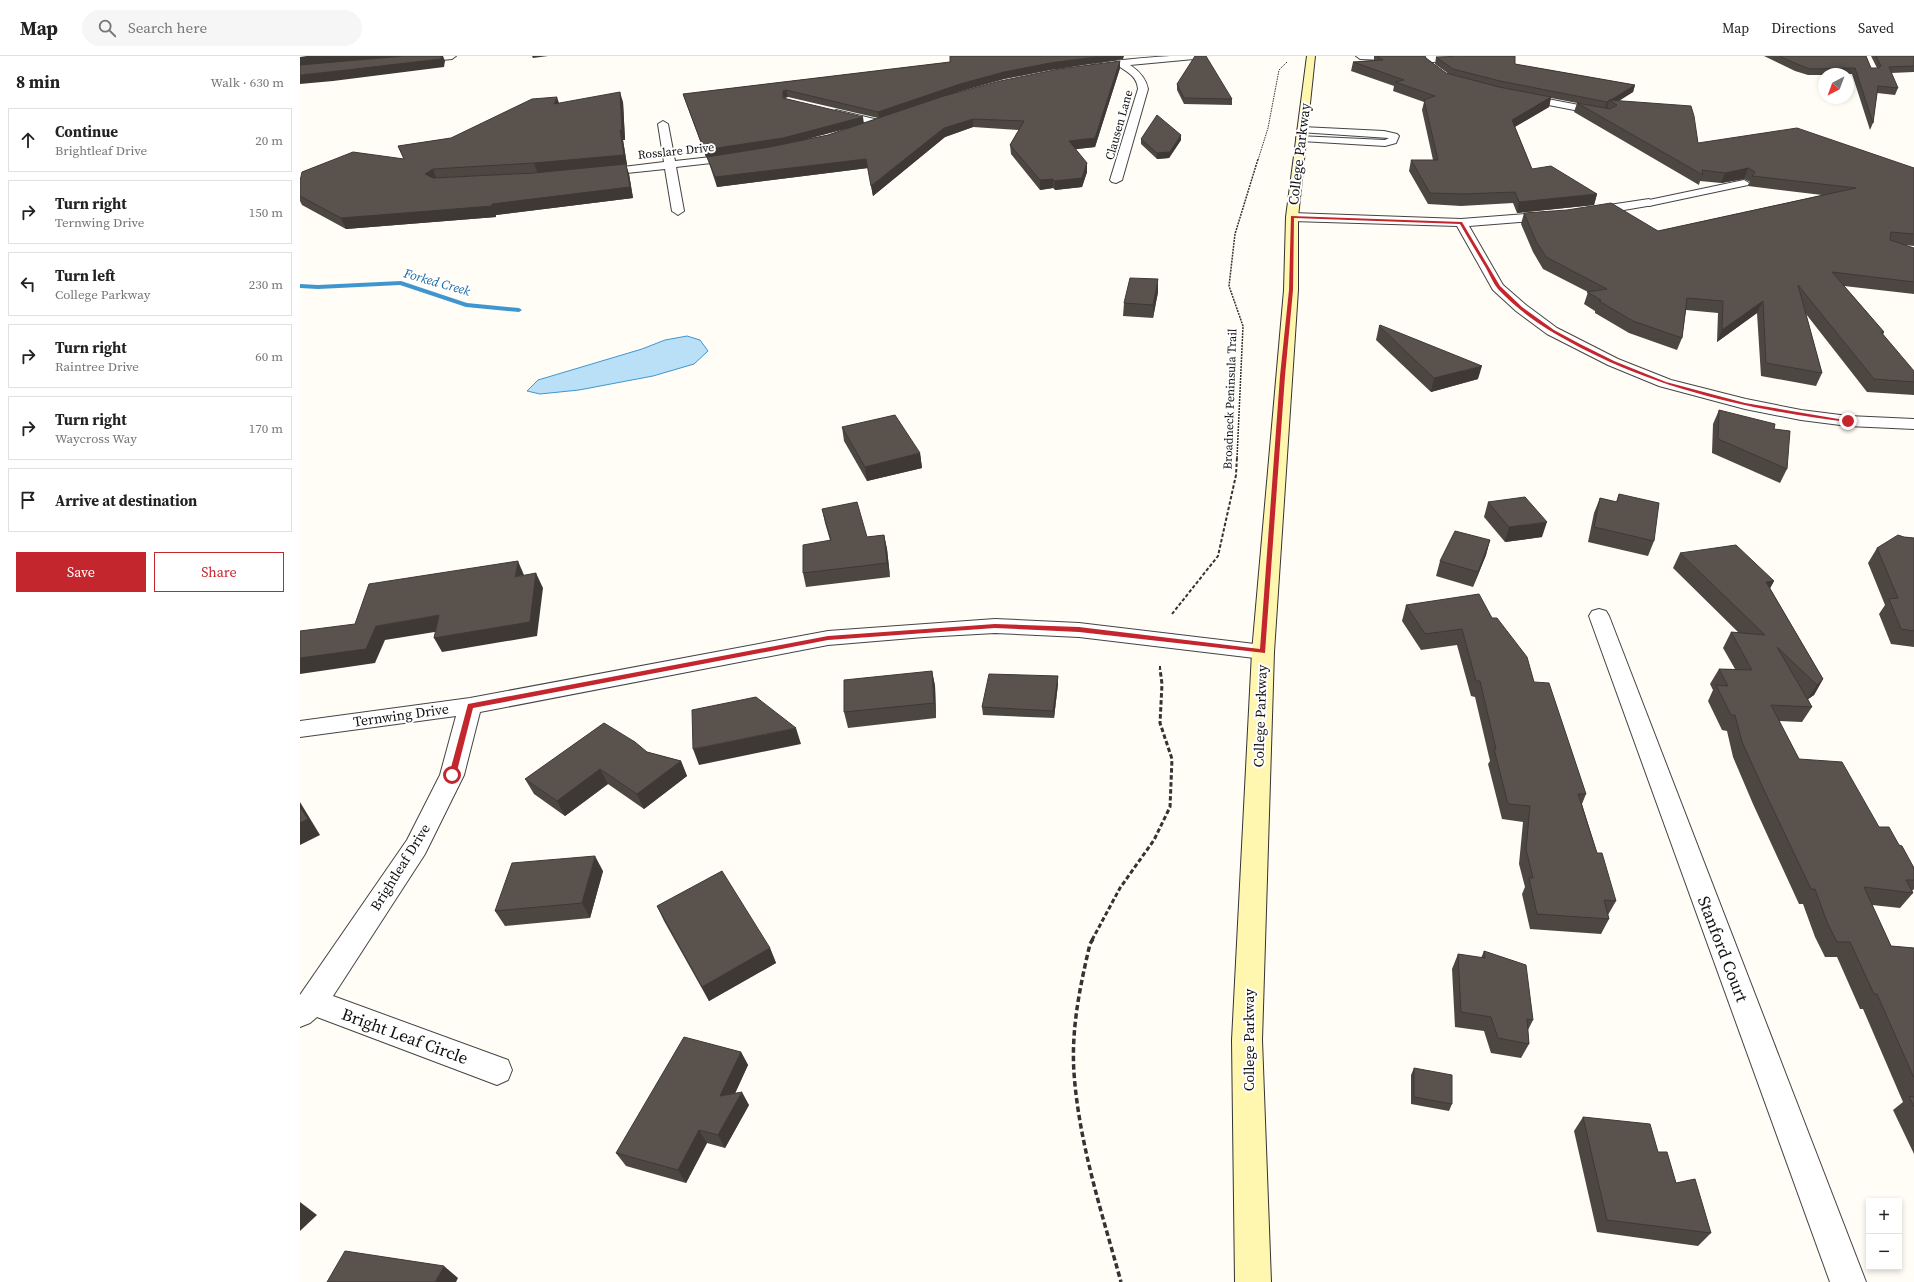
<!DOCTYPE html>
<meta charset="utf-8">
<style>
:root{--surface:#fff;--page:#f6f6f6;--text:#222;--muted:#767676;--line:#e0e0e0;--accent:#c4262e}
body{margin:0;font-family:"Source Serif 4",serif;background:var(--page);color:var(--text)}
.controls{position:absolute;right:12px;bottom:12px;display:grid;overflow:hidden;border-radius:0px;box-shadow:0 2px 6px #0003}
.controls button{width:36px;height:36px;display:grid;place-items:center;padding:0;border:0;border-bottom:1px solid var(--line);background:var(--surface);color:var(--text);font:20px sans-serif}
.compass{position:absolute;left:1518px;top:12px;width:36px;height:36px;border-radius:50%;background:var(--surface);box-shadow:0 2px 6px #0003;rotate:221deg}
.stop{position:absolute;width:12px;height:12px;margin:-9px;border:3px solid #c4262e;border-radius:50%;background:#fff}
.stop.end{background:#c4262e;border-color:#fff;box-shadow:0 1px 4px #0008}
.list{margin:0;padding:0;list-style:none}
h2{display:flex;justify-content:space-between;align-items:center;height:52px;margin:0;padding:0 16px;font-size:17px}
h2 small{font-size:13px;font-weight:400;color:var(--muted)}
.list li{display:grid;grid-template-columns:26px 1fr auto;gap:12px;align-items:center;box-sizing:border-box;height:64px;margin:0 8px 8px;padding:0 8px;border:1px solid var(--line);border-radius:0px}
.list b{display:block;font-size:15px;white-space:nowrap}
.list p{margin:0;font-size:13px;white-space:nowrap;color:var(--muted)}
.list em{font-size:13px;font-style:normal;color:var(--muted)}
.actions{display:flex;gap:8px;padding:12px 16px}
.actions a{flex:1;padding:9px 0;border:1px solid var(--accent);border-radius:0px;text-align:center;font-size:14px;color:var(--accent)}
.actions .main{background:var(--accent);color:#fff}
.icon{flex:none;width:22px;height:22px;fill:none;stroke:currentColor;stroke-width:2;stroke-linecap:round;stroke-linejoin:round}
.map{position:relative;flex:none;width:1614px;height:1226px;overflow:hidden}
header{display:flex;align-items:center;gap:24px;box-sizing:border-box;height:56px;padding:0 20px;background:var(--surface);border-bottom:1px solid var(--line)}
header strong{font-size:19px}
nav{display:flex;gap:22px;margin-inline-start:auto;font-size:14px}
.search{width:280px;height:36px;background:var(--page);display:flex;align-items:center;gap:10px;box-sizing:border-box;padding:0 14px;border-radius:22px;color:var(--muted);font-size:15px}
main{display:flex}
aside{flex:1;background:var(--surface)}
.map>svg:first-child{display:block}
</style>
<header>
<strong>Map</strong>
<div class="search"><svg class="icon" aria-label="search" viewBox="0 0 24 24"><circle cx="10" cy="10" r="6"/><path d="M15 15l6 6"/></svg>Search here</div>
<nav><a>Map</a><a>Directions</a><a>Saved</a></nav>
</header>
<main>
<aside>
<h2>8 min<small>Walk · 630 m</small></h2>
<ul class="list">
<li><svg class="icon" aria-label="ahead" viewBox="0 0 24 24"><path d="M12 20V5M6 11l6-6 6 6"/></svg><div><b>Continue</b><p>Brightleaf Drive</p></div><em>20 m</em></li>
<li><svg class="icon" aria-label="right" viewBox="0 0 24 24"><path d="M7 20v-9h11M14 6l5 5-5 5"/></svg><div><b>Turn right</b><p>Ternwing Drive</p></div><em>150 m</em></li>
<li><svg class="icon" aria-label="left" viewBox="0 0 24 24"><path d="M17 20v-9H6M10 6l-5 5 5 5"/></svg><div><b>Turn left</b><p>College Parkway</p></div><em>230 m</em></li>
<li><svg class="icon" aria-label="right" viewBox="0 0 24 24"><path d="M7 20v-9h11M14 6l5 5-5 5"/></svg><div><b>Turn right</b><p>Raintree Drive</p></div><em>60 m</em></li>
<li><svg class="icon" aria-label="right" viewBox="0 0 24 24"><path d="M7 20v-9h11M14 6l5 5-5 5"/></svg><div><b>Turn right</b><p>Waycross Way</p></div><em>170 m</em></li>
<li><svg class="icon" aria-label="arrive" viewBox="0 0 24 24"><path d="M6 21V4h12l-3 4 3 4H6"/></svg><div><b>Arrive at destination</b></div></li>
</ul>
<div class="actions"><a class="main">Save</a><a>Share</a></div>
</aside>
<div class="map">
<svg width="1614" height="1226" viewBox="0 0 1614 1226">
<rect width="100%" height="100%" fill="#fffdf5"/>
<!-- water -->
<polygon fill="#b9e0f7" stroke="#3f96cf" points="387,280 400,284 408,295 394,308 353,320 279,334 240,338 227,335 238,324 342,293 365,284"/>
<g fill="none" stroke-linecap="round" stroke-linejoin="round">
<!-- stream -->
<polygon fill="#3f96cf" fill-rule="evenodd" points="101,225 167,247 219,252 222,254 219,256 166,251 100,229 18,233 0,232 0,228 18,229"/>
<defs>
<g id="service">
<polygon points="536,54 583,65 585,67 580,70 533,59 531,57"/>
<polygon points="1002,71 1084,75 1097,78 1099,80 1096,87 1085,90 1001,85 996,82 998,80 1085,84 1089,82 999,76 997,74 999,72"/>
<polygon points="1444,124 1449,127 1448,129 1349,150 1343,147 1349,144"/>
</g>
<g id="minor">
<polygon points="127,0 156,0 152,3 113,7 109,4 113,1"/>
<path d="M870,0H898L894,3L830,9C839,15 846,22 848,33L822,124L816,127L812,126L810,124L838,33C837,21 829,17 820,11L791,14L787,11C793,5 857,1 870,0Z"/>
<polygon points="1056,0 1201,0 1197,3 1133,6 1060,3"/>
<polygon points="1221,38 1305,54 1310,57 1305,60 1218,43 1216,41"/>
<polygon points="363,65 368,68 375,105 438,98 443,101 438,104 376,111 384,155 378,159 372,155 365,113 298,120 292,117 298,114 364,106 358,68"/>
<polygon points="1349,143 1355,147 1353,149 1289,160 1283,156 1289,152"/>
<polygon points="1253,156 1257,157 1259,160 1257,163 1169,170 1203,229 1226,249 1257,272 1318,303 1371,324 1446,343 1501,354 1548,360 1614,363 1614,373 1548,370 1501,364 1445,353 1359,330 1308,309 1247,278 1216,255 1193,234 1157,170 992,165 986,161 992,157 1161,163"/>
<polygon points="1299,553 1306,555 1309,560 1566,1226 1530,1226 1289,560 1292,555"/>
<polygon points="695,563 779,567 963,589 971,591 974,596 971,601 963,603 779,581 695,577 624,581 528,589 180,656 164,719 125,798 33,940 208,1004 212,1014 208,1024 197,1029 17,961 10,967 0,971 0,939 107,784 140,719 156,660 0,681 0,665 170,642 528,575"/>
</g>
<polygon id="secondary" points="1007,0 1015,0 998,161 998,234 974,596 962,984 971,1226 935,1226 932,984 952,596 984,234 986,161"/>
</defs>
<!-- service casing -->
<use href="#service" stroke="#444" stroke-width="2"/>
<!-- minor casing -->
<use href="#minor" stroke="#444" stroke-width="2"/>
<!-- secondary casing -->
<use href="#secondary" stroke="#333" stroke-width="2"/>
<!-- path-far4 -->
<polyline stroke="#333" stroke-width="1" stroke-dasharray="1.5 1" stroke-linecap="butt" points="958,104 968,72 979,14 987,6"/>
<!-- path-far3 -->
<polyline stroke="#333" stroke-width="1.5" stroke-dasharray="2 1" stroke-linecap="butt" points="937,402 943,270 929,230 935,178 958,103"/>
<!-- path-far2 -->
<g stroke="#333" stroke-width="2" stroke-dasharray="3.5 2" stroke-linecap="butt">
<polyline points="872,558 918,500 936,419 937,401"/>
<polyline points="860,610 860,614"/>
</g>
<!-- path-far1 -->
<polyline stroke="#333" stroke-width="3" stroke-dasharray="4.5 2.5" stroke-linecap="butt" points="792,884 820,832 854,784 870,751 872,703 860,667 862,628 860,613"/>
<!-- path -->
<path stroke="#333" stroke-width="3.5" stroke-dasharray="5.5 3" stroke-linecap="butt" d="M793,883L790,888C780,930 771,973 774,1017C779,1088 802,1157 821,1226"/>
<!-- service -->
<use href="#service" fill="#fff" fill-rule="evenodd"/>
<!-- minor -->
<use href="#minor" fill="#fff" fill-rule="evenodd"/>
<!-- secondary -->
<use href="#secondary" fill="#fff6b0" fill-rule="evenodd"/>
</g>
<!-- wall -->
<g fill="#4d4742" fill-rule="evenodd">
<polygon points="1074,0 1125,0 1126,2 1146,17 1149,18 1135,8 1136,1 1215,8 1335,29 1333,36 1319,45 1398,87 1614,112 1614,190 1604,189 1614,192 1614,238 1544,230 1584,276 1583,279 1614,326 1614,339 1567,336 1506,258 1522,317 1516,330 1461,320 1457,257 1417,286 1418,257 1386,254 1382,282 1377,294 1329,277 1295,257 1295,255 1284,248 1288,236 1243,213 1233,196 1221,168 1224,157 1358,175 1522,139 1448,130 1450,126 1444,123 1421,127 1400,125 1399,129 1274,56 1277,47 1251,42 1249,51 1215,71 1232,113 1297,138 1294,149 1217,157 1213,147 1161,150 1128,148 1109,115 1111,104 1133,104 1122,54 1124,46 1093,35 1094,30 1051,15 1053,6 1074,4"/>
<polygon points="1464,0 1566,0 1571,12 1577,12 1571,0 1614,0 1614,16 1591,17 1598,32 1595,39 1577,37 1573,67 1570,74 1552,18 1524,18 1524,19 1508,19 1495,15"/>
<path d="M823,3L750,14L704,23L661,35L646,40L820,12L795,91L776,93L787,116L782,131L755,134L753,132L740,134L711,98L710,89L719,74L673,71L645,81L573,140L568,112L417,131L407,101H406L385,44L383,38L650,6ZM488,41L578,62L564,67L484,42ZM548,72L528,79L502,84Z"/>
<polygon points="877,28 932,43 932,49 884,48 877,34"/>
<polygon points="323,46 325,84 323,84 327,109 326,109 329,118 333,142 196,159 196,161 46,173 2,149 0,145 0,125 104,103 98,90 151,82 259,47"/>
<polygon points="841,83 881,84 869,102 857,103 841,88"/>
<polygon points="858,236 853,262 823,260 824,247"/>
<polygon points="1079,270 1178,323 1131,336 1076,284"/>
<polygon points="1419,354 1474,373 1487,413 1480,427 1412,397 1413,368"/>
<polygon points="542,371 620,397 622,412 567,425 544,385"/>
<polygon points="1319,438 1354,485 1348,500 1288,486 1294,457 1300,442 1316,446"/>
<polygon points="1188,446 1242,481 1205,486 1184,461"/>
<polygon points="522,453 567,481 584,479 587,493 590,521 506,531 503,517 530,484 525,467"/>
<polygon points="1604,481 1614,482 1614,591 1591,588 1579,558 1585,549 1568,507 1577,492"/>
<polygon points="1190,484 1186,499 1173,531 1136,520 1140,505"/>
<polygon points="1380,497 1474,525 1470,532 1523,623 1514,639 1508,643 1512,651 1502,666 1479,665 1499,703 1579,771 1599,789 1614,812 1614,833 1612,835 1613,837 1600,852 1572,849 1591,890 1614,892 1614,1098 1593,1054 1603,1046 1563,953 1560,953 1537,901 1525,901 1515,881 1503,848 1499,848 1453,748 1433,701 1427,675 1422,674 1408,645 1413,634 1410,628 1419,613 1435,613 1423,592 1431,576 1439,577 1373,512"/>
<polygon points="1106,549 1192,562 1234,626 1286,738 1282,748 1297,797 1316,845 1308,859 1309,863 1301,878 1230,873 1222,838 1225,831 1219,808 1223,766 1202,763 1188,708 1190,705 1175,641 1171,640 1157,589 1121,594 1102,565"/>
<polygon points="632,615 635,630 636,662 548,672 544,656"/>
<polygon points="758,628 754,662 683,659 682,651"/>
<polygon points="347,696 381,705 387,720 344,753 308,728 265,760 234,738 225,723"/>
<polygon points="303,815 290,862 205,870 195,855"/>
<polygon points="357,850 470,892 476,907 409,945 364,865"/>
<polygon points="1184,895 1233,964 1228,974 1229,988 1221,1002 1191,997 1184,975 1155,971 1152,913 1158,898 1181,902"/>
<polygon points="441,996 448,1009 435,1037 449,1049 425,1092 407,1087 386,1127 326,1110 316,1097"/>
<polygon points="1114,1012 1152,1048 1149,1055 1111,1048 1111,1019"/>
<polygon points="1283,1061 1358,1096 1376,1127 1411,1177 1398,1190 1297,1176 1274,1075"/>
</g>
<!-- shaded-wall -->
<g fill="#3f3936">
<polygon points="7,0 107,0 0,10 0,1"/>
<polygon points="141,0 143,0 145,5 144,11 33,25 0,28 0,19"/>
<polygon points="232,0 248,0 233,2"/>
<polygon points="801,0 824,0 823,3 750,14 704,23 661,35 579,62 578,56 660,28 704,16 750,7"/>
<polygon points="820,5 820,12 795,91 769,94 769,85"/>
<polygon points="1335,29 1333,36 1314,47 1310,44"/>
<polygon points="486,34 488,41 484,42 485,48 483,35"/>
<polygon points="320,36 323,46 325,84 323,84 327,109 326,109 329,118 333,142 196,159 196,161 46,173 41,162 192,148 238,118 234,107 320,74"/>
<polygon points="257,41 260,50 254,48"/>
<polygon points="1251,41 1249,51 1209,74 1212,64"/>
<polygon points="1309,45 1307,52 1305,53 1307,46"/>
<polygon points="563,61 564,68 485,89 406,101 404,94"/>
<polygon points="673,63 673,71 645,81 573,140 571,130 644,72"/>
<polygon points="881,79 881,84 869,102 857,103 857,97"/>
<polygon points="566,103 568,112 417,131 415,121"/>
<polygon points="787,107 787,116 782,131 755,134 754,125"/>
<polygon points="1448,112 1444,123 1421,127 1425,117"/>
<polygon points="133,113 137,124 130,129 125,118"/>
<polygon points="753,123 753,132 740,134 740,124"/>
<polygon points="1297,138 1294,149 1217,157 1219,146"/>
<polygon points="858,223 858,236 853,262 853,249"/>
<polygon points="1463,245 1457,257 1417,286 1422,274"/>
<polygon points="1182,310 1178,323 1131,336 1134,322"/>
<polygon points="620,397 622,412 567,425 565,411"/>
<polygon points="1247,466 1242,481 1205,486 1209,471"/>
<polygon points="584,479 587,493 590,521 587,507"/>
<polygon points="1190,484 1186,499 1173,531 1178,516"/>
<polygon points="218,505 224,519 215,521"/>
<polygon points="236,517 243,532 237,580 142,596 134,582"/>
<polygon points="1474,525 1466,540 1466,526"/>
<polygon points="139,559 147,574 85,584 75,607 0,618 0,602 76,570"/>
<polygon points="632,615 635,630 636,662 634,647"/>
<polygon points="758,620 758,628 754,662 753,655"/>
<polygon points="1523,623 1514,639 1507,644 1517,629"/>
<polygon points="496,672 501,688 399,709 393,693"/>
<polygon points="381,705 387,720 344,753 337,738"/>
<polygon points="300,713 308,728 265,760 257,745"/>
<polygon points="0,746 20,779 0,789"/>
<polygon points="295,800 303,815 290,862 282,847"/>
<polygon points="470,892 476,907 409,945 402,931"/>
<polygon points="441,996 448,1009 428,1053 420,1040"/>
<polygon points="442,1036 449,1049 425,1092 418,1079"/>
<polygon points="399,1074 407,1087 386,1127 378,1114"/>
<polygon points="0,1146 17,1159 0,1175"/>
<polygon points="144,1210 158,1222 156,1226 135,1226"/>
</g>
<!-- building -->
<g fill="#5a524d" stroke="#3f3936">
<polygon points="105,0 141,0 141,3 29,16 0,19 0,9"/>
<polygon points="650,0 801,0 750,7 704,16 660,28 578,56 486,34 483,35 483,42 563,61 483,82 404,94 383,38 650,6"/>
<polygon points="895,0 906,0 932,43 884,42 877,28"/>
<polygon points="1077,0 1125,0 1126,2 1146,17 1199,31 1251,41 1212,64 1232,113 1251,110 1297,138 1219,146 1215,136 1164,138 1130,137 1111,104 1138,104 1124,44 1135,40 1095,26 1104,24 1053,6 1083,4"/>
<polygon points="1165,0 1215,0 1215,8 1335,29 1311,44 1309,44 1309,45 1307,46 1200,25 1153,13 1136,1"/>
<polygon points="1479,0 1566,0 1571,12 1579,12 1581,10 1576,0 1614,0 1614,10 1589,11 1598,32 1578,30 1573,67 1555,12 1510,13 1497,8"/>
<polygon points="820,5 795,82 769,85 787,107 782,122 754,125 753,123 740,124 710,89 724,65 673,63 644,72 571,130 566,103 415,121 407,101 470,91 528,79 644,40 700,25 759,13"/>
<polygon points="320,36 322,74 320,74 324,99 234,107 133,113 125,118 133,122 234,117 326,108 330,131 192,148 192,150 41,162 0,140 0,125 2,116 53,96 104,103 98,90 151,82 232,43 257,41 254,48"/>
<polygon points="1309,44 1391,50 1394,60 1398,87 1497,72 1614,112 1614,178 1591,176 1590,184 1614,192 1614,226 1532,216 1584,276 1581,276 1614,315 1614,326 1574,323 1498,229 1522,317 1466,307 1463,245 1422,274 1423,245 1387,242 1382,282 1333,265 1299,245 1301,244 1287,236 1307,233 1246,201 1236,185 1224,157 1267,154 1311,147 1358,175 1556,132 1452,120 1455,116 1448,112 1425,117 1402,114 1403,119 1277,47 1310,53 1317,49"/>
<polygon points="857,59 881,79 870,96 857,97 841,83"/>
<polygon points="830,222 858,223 853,249 824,247"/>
<polygon points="1080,269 1182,310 1134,322 1079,270"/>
<polygon points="1419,354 1475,368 1474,373 1490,375 1487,413 1418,383"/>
<polygon points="595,359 620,397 565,411 542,371"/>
<polygon points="1319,438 1359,447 1354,485 1294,471 1300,442 1317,446"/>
<polygon points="1225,441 1247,466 1209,471 1188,446"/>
<polygon points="557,446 567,481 584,479 587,507 503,517 503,489 531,484 522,453"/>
<polygon points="1155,475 1190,484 1178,516 1140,505"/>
<polygon points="1598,479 1604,481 1614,482 1614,575 1601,573 1589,543 1598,542 1577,492"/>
<polygon points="1436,489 1474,525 1466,526 1523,623 1517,629 1477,591 1512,651 1471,649 1499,703 1542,706 1579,771 1589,771 1599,789 1602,790 1614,812 1614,824 1606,824 1613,837 1564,831 1591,890 1614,892 1614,1022 1577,938 1574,938 1550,886 1537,886 1527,866 1515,833 1511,833 1463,732 1442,686 1435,659 1431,659 1416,629 1428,630 1419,613 1452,614 1431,576 1465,579 1380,497"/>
<polygon points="218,505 215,521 236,517 230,566 134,582 139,559 76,570 66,593 0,602 0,575 55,568 69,528"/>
<polygon points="1179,538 1192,562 1197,562 1227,601 1234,626 1249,627 1286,738 1278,738 1297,797 1302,797 1316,845 1304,844 1309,863 1237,858 1229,822 1233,822 1226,793 1230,750 1208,748 1194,693 1196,693 1180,625 1176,625 1162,573 1125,578 1106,549"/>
<polygon points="632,615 634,647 544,656 544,624"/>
<polygon points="689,618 758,620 753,655 682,651"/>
<polygon points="456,641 496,672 393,693 392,654"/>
<polygon points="304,667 335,686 347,696 381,705 337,738 300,713 257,745 225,723"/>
<polygon points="0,751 8,763 0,767"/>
<polygon points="295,800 282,847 195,855 212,807"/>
<polygon points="422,815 470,892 402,931 357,850"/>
<polygon points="1184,895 1226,909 1233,964 1227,963 1229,988 1198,982 1191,961 1161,956 1158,898 1185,902"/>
<polygon points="384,981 441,996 420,1040 442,1036 418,1079 399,1074 378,1114 316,1097"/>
<polygon points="1114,1012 1152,1019 1152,1048 1114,1041"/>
<polygon points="1609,1040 1614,1041 1614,1051"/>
<polygon points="1283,1061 1350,1068 1358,1096 1367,1096 1376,1127 1395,1123 1411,1177 1307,1164"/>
<polygon points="45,1195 144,1210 135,1226 27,1226"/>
</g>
<!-- route -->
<path fill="#c4262e" d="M991,160L1162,166L1200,230L1222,251L1254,274L1280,288L1314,305L1366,326L1445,347L1550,365L1548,366C1458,355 1368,336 1287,295C1254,278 1223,260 1198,233C1193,227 1190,219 1186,212C1177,197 1168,182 1160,168L994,162L993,234L985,320L965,597L779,576L695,572L528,584L173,652L156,719L152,722L150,721L149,719L168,648L528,580L695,568L779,571L960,593L980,320L989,234Z"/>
<g text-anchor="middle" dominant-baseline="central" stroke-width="4" stroke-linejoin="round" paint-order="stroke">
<!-- far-street labels -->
<g font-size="12" fill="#111" stroke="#fff">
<text transform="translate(819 69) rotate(-74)">Clausen Lane</text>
<text transform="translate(376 95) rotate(-6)">Rosslare Drive</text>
<text transform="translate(930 343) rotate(-88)">Broadneck Peninsula Trail</text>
</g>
<!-- far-water labels -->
<g font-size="13" font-style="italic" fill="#1768a6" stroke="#fff">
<text transform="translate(137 226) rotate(16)">Forked Creek</text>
</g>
<!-- street labels -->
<g font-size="14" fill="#111" stroke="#fff">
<text transform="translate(999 98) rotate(-83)">College Parkway</text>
<text transform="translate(101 659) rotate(-8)">Ternwing Drive</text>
<text transform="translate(960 660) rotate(-88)">College Parkway</text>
<text transform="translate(100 811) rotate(-58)">Brightleaf Drive</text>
<text transform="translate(949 984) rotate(-90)">College Parkway</text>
</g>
<!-- near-street labels -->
<g font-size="17" fill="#111" stroke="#fff">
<text transform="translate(1423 893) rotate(69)">Stanford Court</text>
<text transform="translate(105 980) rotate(20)">Bright Leaf Circle</text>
</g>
</g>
</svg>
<div class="controls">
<button>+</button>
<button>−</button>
</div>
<svg class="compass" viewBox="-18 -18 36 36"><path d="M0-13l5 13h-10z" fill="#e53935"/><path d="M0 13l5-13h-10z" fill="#767676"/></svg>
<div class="stop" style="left:152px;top:719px"></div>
<div class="stop end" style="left:1548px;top:365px"></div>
</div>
</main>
